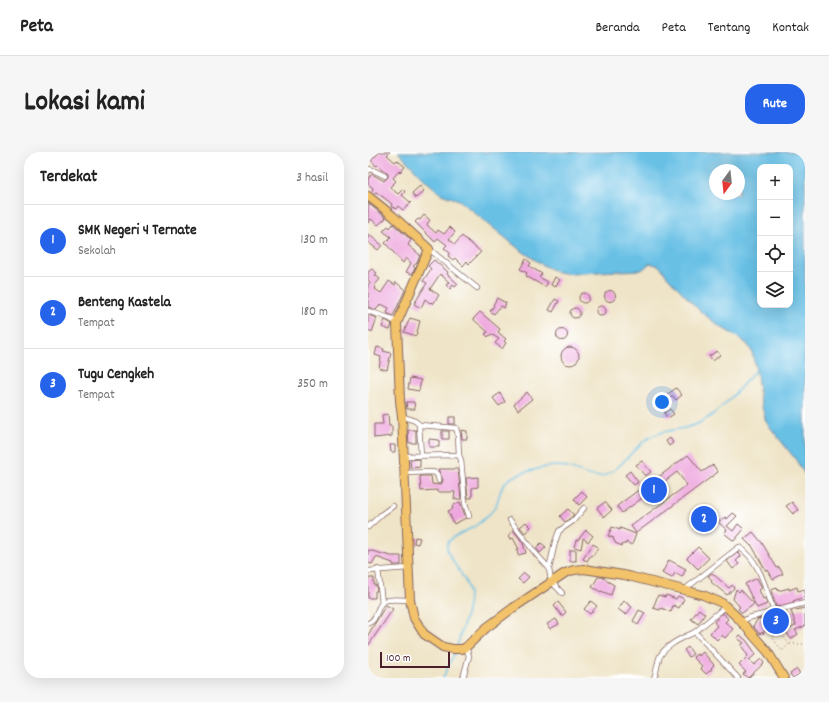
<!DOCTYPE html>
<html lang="id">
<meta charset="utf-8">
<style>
:root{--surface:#fff;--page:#f6f6f6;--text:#222;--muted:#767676;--line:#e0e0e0;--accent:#2563eb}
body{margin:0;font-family:Dekko,sans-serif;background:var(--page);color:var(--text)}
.controls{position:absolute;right:12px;top:12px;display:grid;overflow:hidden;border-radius:8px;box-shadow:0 4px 16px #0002}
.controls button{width:36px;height:36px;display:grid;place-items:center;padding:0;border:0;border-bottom:1px solid var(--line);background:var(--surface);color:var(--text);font:20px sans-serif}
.compass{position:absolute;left:341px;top:12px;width:36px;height:36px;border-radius:50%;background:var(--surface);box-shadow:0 4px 16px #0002;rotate:195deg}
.scale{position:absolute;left:12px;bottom:10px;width:70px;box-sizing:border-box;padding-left:4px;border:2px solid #4a1f2b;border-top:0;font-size:11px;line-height:14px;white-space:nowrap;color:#4a1f2b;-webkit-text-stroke:3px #fff;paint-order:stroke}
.you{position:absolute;left:294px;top:250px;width:14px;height:14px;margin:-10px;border:3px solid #fff;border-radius:50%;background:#1a73e8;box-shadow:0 0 0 6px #1a73e833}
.badge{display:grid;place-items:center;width:26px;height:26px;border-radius:50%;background:var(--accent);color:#fff;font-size:13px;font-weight:700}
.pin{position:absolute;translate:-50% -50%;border:2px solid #fff;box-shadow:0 1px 4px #0006}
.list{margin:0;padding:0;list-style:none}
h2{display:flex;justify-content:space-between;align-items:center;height:52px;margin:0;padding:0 16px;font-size:17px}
h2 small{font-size:13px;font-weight:400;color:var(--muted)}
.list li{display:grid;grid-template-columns:26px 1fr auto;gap:12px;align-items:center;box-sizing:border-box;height:72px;padding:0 16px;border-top:1px solid var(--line)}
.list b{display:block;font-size:15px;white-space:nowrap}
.list p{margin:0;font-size:13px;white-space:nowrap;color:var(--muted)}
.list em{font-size:13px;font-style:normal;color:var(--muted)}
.icon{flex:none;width:22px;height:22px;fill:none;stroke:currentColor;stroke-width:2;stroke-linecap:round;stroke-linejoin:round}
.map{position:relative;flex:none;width:437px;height:526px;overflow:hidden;border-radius:16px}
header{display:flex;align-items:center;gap:24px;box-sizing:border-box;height:56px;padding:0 20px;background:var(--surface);border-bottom:1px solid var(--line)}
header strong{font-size:19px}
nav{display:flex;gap:22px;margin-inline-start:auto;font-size:14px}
.intro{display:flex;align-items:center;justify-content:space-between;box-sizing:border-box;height:96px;padding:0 24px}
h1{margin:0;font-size:28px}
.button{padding:10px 18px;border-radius:16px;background:var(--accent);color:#fff;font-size:14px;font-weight:700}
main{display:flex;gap:24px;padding:0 24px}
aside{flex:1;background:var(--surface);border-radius:16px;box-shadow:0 4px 16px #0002}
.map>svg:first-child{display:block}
</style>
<header>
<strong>Peta</strong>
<nav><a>Beranda</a><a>Peta</a><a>Tentang</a><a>Kontak</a></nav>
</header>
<div class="intro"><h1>Lokasi kami</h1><a class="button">Rute</a></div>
<main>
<aside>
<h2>Terdekat<small>3 hasil</small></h2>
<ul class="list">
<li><span class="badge">1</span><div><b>SMK Negeri 4 Ternate</b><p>Sekolah</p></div><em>130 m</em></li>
<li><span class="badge">2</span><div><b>Benteng Kastela</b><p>Tempat</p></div><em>180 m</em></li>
<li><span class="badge">3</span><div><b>Tugu Cengkeh</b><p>Tempat</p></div><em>350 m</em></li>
</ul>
</aside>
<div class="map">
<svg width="437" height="526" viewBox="0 0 437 526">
<rect width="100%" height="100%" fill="#fff"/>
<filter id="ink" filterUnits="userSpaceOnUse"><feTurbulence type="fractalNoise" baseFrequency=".025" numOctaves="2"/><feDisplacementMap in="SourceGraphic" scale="8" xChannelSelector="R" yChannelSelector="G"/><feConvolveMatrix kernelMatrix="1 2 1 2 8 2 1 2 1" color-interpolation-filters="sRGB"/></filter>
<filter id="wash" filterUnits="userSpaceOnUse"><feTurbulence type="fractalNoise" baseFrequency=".012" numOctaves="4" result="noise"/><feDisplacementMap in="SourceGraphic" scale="16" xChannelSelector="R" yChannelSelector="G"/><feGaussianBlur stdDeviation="0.9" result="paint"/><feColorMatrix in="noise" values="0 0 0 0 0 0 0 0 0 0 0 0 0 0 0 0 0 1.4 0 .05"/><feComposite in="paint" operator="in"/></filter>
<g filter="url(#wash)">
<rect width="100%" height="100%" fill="#efe4c7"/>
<!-- water -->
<path fill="#67c0e5" stroke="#587088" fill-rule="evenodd" d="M30,0H437V323L428,308L398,270L392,247L389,222L384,200L380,193L373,187L351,174L331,158L310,136L297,122L295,118L291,114L282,111L274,118L229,120L206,122L188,120L173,112L151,97L91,48L73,42L57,28ZM392,15H422V153H392ZM347,18H371V42H347Z"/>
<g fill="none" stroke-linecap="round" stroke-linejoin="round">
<!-- stream -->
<g stroke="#67c0e5" stroke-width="1.5">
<path d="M89,495C93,478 104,452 100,436C97,423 77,403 79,393C81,384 103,378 110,372C116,367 124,361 127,355C132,346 131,335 140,328C148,321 181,313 192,314C205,316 226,329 238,323C255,316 266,293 284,284C298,277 316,279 331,271C352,261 372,236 388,218"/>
<polyline points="75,526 87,500"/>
</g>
</g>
<g id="blocks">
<!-- building -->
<g fill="#eea7de">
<polygon points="12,0 22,0 19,3 27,10 29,8 37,15 32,20 31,19 25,26 28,29 22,35 30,42 35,37 37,40 34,43 43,51 35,58 30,54 28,57 23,54 24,52 15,45 8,40 6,41 4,39 5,36 0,32 0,27 4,22 16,29 20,25 20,22 9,13 8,14 3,8"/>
<polygon points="52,34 56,39 48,46 44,41"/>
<polygon points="0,51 18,66 10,73 3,67 0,71"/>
<polygon points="56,63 62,68 59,72 60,74 68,81 70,78 76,82 82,75 87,80 81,87 87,92 94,84 113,100 101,112 99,109 95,114 87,106 85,108 80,104 82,101 76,96 79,93 70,86 67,90 47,70 50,67 52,68"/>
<polygon points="25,72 43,88 40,93 52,103 49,111 45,114 47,116 44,122 38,120 43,111 38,106 35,111 17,91 23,85 15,79 20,74 22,76"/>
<polygon points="0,82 14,93 10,98 0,90"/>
<polygon points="158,107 163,111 161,114 174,122 171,125 180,130 177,135 158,124 159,121 152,117"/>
<polygon points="66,108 80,120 79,122 90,132 87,135 85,133 82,137 78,133 81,130 72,122 62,137 71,143 65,152 63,150 62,151 57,147 53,156 46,152 59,131 55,129 63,117 60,114"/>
<polygon points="4,117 9,121 7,123 12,127 6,134 8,135 7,137 13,141 21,129 27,133 28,130 37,138 25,164 19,161 21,156 13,152 8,158 0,155 0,133 2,130 0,128 0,120"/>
<polygon points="187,125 192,128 187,135 183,133"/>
<circle cx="242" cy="144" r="5.5"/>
<circle cx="216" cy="146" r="5"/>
<polygon points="129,146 138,151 136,156 133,154 126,162 122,159 126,154 125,153"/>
<polygon points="187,147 191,149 185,160 181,158"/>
<circle cx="233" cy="159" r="5"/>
<circle cx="207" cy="161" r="5"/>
<polygon points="112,160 132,177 130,180 138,187 136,189 138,191 134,197 127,191 131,187 123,182 120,185 117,182 120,180 105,167"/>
<polygon points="0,163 9,166 4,180 0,178"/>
<polygon points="42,166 52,169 48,184 36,180"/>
<polygon points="17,168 24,172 22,178 14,175"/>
<circle cx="194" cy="183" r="5.5"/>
<polygon points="9,195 16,197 15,199 23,201 19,218 11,216 13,205 7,203"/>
<circle cx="202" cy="204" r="9"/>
<polygon points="349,199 352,203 345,209 341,204"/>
<polygon points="42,226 53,228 51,239 40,237"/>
<polygon points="308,236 314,243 308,248 305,244 296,249 293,244 299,241 300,242"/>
<polygon points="159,240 164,247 150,258 146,252"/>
<polygon points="132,241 137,250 131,254 125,246"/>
<polygon points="38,250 46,250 47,257 39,257"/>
<polygon points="302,257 306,262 300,266 296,261"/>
<polygon points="20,262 21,274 24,274 24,284 6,286 6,272 15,272 14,263"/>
<rect x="81" y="265" width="6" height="7"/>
<polygon points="40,278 48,278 48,291 41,291"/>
<polygon points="93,278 99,279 99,287 94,287"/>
<rect x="74" y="279" width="7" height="8"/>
<polygon points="302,286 305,291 301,294 298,289"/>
<polygon points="61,287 71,288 71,295 61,295"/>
<polygon points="22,293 27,293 27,300 23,300"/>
<polygon points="320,303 334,320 345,313 350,320 268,381 263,374 319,333 309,320 254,361 249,354 280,331 281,332"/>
<polygon points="52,307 52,315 43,316 42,308"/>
<polygon points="274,309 283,320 277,324 268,313"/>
<polygon points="70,317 90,317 93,347 86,347 87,340 69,340 69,338 53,339 52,324 63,324 64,332 72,333 74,331 75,328"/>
<polygon points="262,319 270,330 266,333 257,323"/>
<polygon points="110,325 110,335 104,336 104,346 100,346 98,326"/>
<polygon points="214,339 219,345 211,353 206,347"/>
<polygon points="92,350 98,366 86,372 80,359 85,357 84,354"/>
<polygon points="237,350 244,358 236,365 229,356"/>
<polygon points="424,350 430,358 425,362 418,354"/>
<polygon points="200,357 206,363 197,370 192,364"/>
<polygon points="365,361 369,364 359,374 365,379 370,372 376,377 366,389 356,381 359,378 350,370 357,365 359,367"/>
<polygon points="158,370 163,375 157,381 152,375"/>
<polygon points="244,375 252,378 252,376 268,382 264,393 258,390 258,392 255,392 254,394 247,391 247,389 245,388 246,386 240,384"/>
<polygon points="145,378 155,391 158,401 150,403 149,397 151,397 145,386 143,387 140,384"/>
<polygon points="218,378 225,384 220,390 215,386 213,397 206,395 208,388 210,388"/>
<polygon points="385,380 394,391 409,416 411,415 415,422 405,427 400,418 398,419 383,392 382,393 376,387"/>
<polygon points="47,385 52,386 50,392 46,391"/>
<polygon points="173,391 178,395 172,401 168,396"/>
<polygon points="225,392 230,395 225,404 223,403 219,409 215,407"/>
<polygon points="330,395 341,406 330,417 319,406"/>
<polygon points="0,398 23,404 33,404 33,413 25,413 25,411 8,405 4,412 0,411"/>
<rect x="202" y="398" width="6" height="11"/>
<polygon points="370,400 373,404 368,409 371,412 365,417 359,409"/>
<polygon points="301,408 318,417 314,425 307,421 304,426 294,421"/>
<polygon points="156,421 161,425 155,431 150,427"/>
<polygon points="344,421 361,436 364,433 366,436 359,443 343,430 344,428 340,424"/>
<polygon points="230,425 235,425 239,428 239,429 246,433 243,443 233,439 233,440 224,435"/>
<polygon points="0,426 6,426 6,433 8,433 9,439 7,439 7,446 0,446"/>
<polygon points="389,426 394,436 391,438 395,447 397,446 399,452 389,456 377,432"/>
<polygon points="429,435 430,439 437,437 437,445 425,449 426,450 408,455 403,438 409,436 410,439 421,436 421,438"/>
<polygon points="368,437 371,440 373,438 386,452 374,461 370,457 372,455 365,447"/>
<polygon points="290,443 297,445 298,443 308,447 310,444 316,447 311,456 305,453 303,460 293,456 292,458 285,456"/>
<polygon points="223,449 229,454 222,462 216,457"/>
<polygon points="256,449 264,455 258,463 250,457"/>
<polygon points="190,450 198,460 194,464 186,454"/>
<polygon points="18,453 25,457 0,494 0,483"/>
<polygon points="437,456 437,474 427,478 430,482 423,487 418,480 428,473 423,459"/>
<polygon points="331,457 337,462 330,472 323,467"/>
<polygon points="271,458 277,461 270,473 265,469"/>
<polygon points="355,461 360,467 357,470 365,477 357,486 354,483 349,488 342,481 349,474 346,470"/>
<polygon points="395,466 401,470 398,475 399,476 395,482 394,480 392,482 385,474 390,467"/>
<polygon points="188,467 191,472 182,477 179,472"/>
<polygon points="372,483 378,488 388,502 381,508 386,513 393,507 396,511 380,526 375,522 378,520 371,513 380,504 373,493 376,491 369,486"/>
<polygon points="320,495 325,502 321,505 316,498"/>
<polygon points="335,500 346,513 343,516 344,517 338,522 332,516 334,514 325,505 329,502 331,504"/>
<polygon points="429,517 432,522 425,526 422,522"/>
</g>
</g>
</g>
<g filter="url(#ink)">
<use href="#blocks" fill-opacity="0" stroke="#846462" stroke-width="1"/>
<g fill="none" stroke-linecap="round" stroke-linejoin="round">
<defs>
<g id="street">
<polyline points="0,19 1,17 5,18 17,24"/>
<polyline points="61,97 109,136"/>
<polyline points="0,159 21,166 29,171"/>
<polyline points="34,264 47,269 52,273 88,276 90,283 91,303"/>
<polyline points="51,273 53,303"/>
<polyline points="36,304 91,303 93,308 97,351 101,364"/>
<polyline points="36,321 65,320 69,322 71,329"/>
<polyline points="142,368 168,402 181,416"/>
<polyline points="0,375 14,362 25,354"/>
<polyline points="10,417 14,451"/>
<polyline points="0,419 41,416"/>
<path d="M316,438L371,395C392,408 398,438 406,460"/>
<polyline points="194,441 183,429 181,417 187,390 191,379 205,369 216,356"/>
<polyline points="358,454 327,480 370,526"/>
<polyline points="374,470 380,466 392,463 437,451"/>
<path d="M0,471C10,469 8,453 16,449C23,446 34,448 42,448"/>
<polyline points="95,526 101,504 98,495"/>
<path d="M286,526C289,519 289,511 292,504C299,492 315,486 327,480"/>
</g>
<polyline id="highway" points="0,44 25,64 61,97 29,171 32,249 34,264 42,448 46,466 56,482 75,495 85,497 94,497 98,495 118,476 145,456 197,421 206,418 216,417 256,423 316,438 335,443 354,451 369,465 400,500 416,526"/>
</defs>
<!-- street casing -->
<use href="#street" stroke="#846462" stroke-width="6"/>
<!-- highway casing -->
<use href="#highway" stroke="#846462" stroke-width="10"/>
<!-- path -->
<g stroke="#846462" stroke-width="1" stroke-dasharray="1 3" stroke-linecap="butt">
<path d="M407,464C410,468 412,473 411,478L421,492L414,499L404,485L411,478"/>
<polyline points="422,492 437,492"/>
</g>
<!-- street -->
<use href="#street" stroke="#fff" stroke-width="4.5"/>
<!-- highway -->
<use href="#highway" stroke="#f2c36a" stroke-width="8"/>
</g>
</g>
</svg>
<div class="controls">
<button>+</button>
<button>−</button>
<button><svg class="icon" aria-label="locate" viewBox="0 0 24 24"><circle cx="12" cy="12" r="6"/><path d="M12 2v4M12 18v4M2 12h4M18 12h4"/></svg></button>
<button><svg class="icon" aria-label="layers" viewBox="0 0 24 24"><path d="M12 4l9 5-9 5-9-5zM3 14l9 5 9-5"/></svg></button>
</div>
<svg class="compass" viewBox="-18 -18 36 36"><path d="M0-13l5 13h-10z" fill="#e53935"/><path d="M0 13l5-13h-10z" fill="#767676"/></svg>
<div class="scale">100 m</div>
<div class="you"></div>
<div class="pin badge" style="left:286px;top:338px">1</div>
<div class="pin badge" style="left:336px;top:367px">2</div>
<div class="pin badge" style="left:408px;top:469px">3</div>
</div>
</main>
